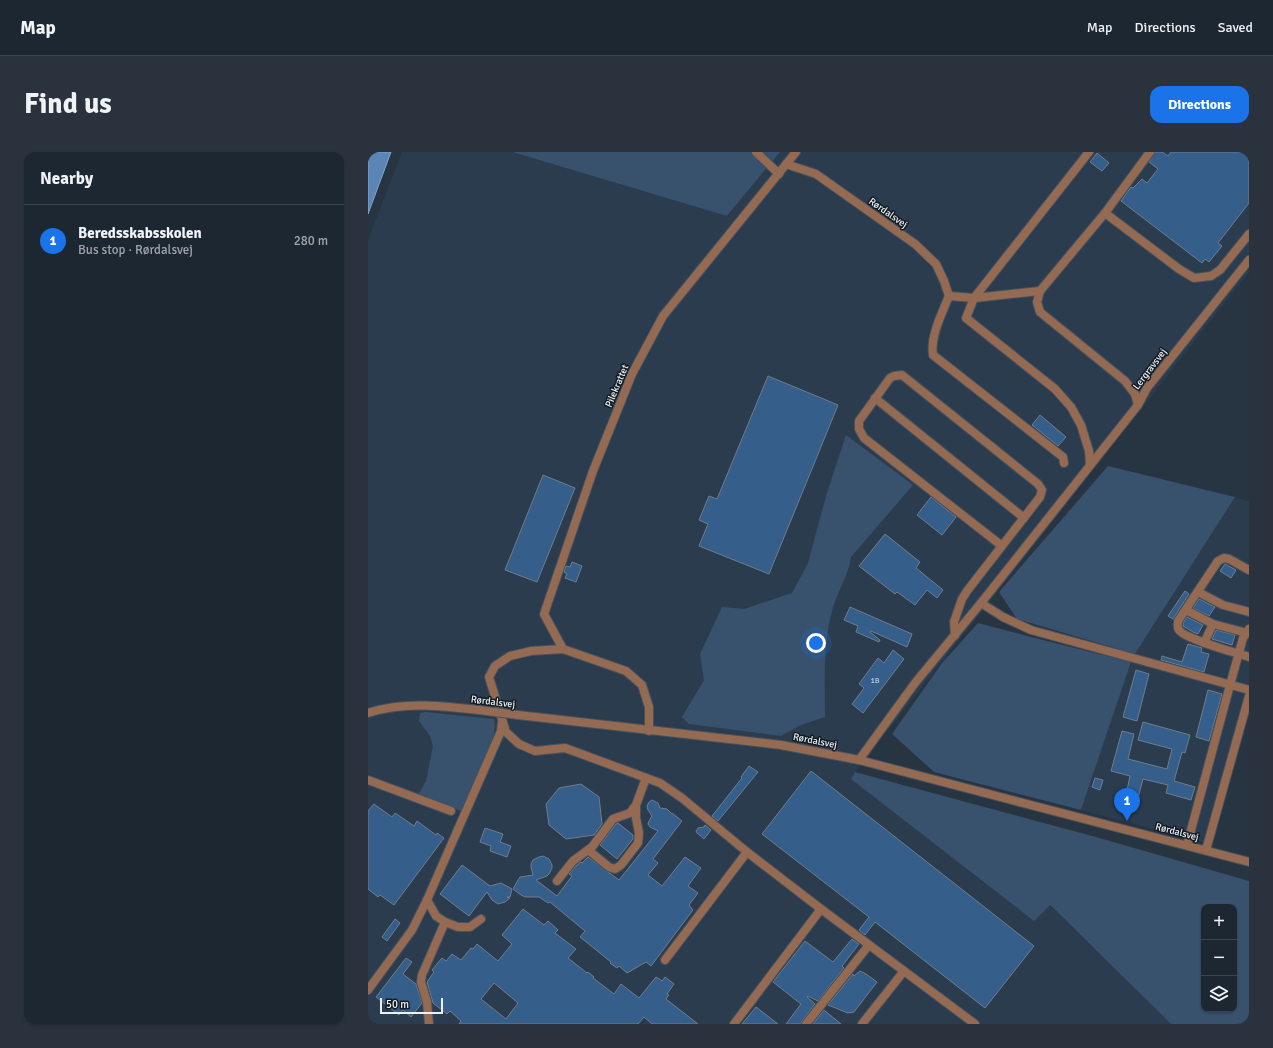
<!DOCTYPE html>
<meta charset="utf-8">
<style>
:root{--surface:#1d2731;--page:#2a333d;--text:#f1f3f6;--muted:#a0a5ab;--line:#3b444d;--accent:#1a73e8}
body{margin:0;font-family:Signika,sans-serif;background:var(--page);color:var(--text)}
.controls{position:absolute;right:12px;bottom:12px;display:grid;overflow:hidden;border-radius:8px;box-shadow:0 1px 3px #0004}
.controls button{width:36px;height:36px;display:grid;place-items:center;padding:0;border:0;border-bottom:1px solid var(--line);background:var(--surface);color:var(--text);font:20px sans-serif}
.scale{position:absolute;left:12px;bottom:10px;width:63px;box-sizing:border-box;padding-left:4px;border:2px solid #e9f1f9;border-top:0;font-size:11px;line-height:14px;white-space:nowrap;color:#e9f1f9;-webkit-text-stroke:3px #151b21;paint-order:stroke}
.you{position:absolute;left:448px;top:491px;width:14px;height:14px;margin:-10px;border:3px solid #fff;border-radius:50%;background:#1a73e8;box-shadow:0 0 0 6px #1a73e833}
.badge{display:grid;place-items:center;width:26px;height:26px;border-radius:50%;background:var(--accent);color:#fff;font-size:13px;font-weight:700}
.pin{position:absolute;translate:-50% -33px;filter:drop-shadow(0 1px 2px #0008)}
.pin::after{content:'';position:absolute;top:21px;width:14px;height:12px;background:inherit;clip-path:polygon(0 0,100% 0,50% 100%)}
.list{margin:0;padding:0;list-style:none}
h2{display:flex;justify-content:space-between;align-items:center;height:52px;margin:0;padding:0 16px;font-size:17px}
h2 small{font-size:13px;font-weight:400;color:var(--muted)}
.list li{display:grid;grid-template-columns:26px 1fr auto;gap:12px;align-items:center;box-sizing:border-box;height:72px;padding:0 16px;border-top:1px solid var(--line)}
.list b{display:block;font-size:15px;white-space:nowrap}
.list p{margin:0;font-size:13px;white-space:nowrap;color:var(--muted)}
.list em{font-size:13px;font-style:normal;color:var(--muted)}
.icon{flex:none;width:22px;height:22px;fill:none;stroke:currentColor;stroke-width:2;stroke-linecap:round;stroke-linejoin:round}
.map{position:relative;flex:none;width:881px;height:872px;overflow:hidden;border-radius:12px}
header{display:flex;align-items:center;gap:24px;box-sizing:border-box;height:56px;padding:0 20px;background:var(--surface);border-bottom:1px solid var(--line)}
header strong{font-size:19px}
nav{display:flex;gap:22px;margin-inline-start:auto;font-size:14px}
.intro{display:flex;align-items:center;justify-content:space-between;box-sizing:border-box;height:96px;padding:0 24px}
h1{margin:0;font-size:28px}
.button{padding:10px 18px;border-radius:12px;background:var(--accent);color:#fff;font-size:14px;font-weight:700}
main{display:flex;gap:24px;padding:0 24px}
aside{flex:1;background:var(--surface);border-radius:12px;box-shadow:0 1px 3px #0004}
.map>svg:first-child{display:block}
</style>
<header>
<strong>Map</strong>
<nav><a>Map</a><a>Directions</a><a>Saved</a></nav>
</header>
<div class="intro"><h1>Find us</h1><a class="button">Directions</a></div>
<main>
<aside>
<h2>Nearby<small></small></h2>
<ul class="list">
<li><span class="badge">1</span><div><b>Beredsskabsskolen</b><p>Bus stop · Rørdalsvej</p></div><em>280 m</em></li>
</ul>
</aside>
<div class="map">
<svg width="881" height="872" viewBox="0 0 881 872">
<rect width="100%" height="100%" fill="#273441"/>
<!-- built -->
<g fill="#2c3c4f">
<polygon points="34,0 144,0 359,64 412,0 881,0 881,120 487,620 483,627 679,751 803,872 0,872 0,88"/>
<polygon points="867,345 881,349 881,557 842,692 713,658 763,510 767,502"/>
</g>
<!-- green -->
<g fill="#38516d" fill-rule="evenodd">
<polygon points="144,0 412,0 359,64"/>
<path d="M478,283L545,333L483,405C480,426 467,443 463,463C455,496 457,531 457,565L433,573L413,584L321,572L314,565L336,528L332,502L354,455L376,457L424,441L440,411L458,344Z"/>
<polygon points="740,314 867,345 767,502 649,467 631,440"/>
<polygon points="610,471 667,486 763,510 713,658 566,620 524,582 574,511"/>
<polygon points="57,560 126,567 127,574 125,587 93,659 50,643 58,629 65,594 62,584 51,569 52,561"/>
<path d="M487,620L728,685L881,729V872H803L682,753L666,769L483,627ZM836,755H866V857H836Z"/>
</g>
<!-- water -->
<polygon fill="#5b85b4" stroke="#86a5c9" points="0,0 23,0 0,62"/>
<!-- building -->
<g fill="#355e8a" stroke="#6f7d8c" fill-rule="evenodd">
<polygon points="787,0 794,0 800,4 803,0 881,0 881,51 850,91 854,94 841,110 837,107 834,111 753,49 763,35 765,36 774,27 779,31 790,17 781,10"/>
<polygon points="729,1 741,11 734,19 722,10"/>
<polygon points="400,224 470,253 401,422 331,394 340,372 331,368 341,344 349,347"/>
<polygon points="672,263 698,285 690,294 664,273"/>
<polygon points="175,323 207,336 169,430 137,418"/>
<polygon points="563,345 588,365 574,383 549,363"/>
<polygon points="517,382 552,410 548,416 575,438 569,446 559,438 547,453 529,440 527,442 491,414"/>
<polygon points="204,410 214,414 208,430 197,426 199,422 196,420 198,414 202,415"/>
<polygon points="857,412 868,418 863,426 852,419"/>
<polygon points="817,439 821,442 805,467 800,464"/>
<polygon points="831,447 847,455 841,464 825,456"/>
<polygon points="482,455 544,482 539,495 503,479 502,480 512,488 511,490 488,480 490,474 476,468"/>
<polygon points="819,465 835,473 830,482 825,480 815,474 815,471"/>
<polygon points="848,478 867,483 864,493 844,487"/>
<polygon points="820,492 834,496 833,500 841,502 836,520 793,508 794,504 814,510"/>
<polygon points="525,498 536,507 495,561 484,552 496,536 491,532 510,506 516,511"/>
<polygon points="768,518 781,522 769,569 755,565"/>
<polygon points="840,538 854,542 841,589 828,585"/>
<polygon points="775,570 822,583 817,601 814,600 806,629 827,635 823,648 798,641 800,633 775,627 770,646 758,643 762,624 743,619 754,579 766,582 760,607 799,617 804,597 770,588"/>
<polygon points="381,614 390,620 350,669 344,664 374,626 373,625"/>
<polygon points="443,619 666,794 617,856 507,770 497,783 491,778 501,765 394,682"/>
<polygon points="727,626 735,628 732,638 724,635"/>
<polygon points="213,632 231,645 234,672 226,683 198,687 181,673 178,652 191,636"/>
<polygon points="284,648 290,651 292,656 299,657 304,662 304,661 314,669 285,707 290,711 280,723 294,734 317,705 333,716 320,734 330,741 321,753 325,758 283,814 278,810 259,821 251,814 249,816 242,811 243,810 212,785 217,779 182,750 180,751 171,745 157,745 153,743 145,737 150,728 152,725 165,723 163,715 163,712 165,708 171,705 175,704 181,707 184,713 184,716 181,722 179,724 168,728 189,744 204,724 201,722 209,713 213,710 214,711 220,705 251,728 290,679 282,675 280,672 281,669 284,664 280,658 279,654 281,650"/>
<polygon points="6,652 24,665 27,661 46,674 49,669 68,683 69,681 76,686 26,753 12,743 10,745 0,737 0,659"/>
<polygon points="250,671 265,683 265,687 249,707 232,693 248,672"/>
<polygon points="337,673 343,678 336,687 329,681 328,679 330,676 336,675"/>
<polygon points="117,676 135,682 132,690 143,694 139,705 122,699 123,694 112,690"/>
<polygon points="94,713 122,734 133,731 144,737 142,745 139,745 142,746 137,750 130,752 124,748 119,740 101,764 72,742"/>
<path d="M155,757L176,773L180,769L190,778L187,781L208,797L200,806L219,821L220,820L226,825L225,826L246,842L253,832L271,846L288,825L294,829L297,825L306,832L299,842L301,843L298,847L330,872H284L276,865L270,872H91L93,869L82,859L79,862L65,851L59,830L66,820L64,818L74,806L78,809L84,802L93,808L103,796L105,797L109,792L130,809L144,792L134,783ZM126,831L150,851L138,867L113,847Z"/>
<polygon points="27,767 32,771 19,789 14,785"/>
<polygon points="484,787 491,792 474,814 476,816 450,849 440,844 439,845 447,852 434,869 433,872 418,872 433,852 405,830 437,789 465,810"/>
<polygon points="38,806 44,810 35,822 48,832 54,851 43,865 35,858 31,863 8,845"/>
<polygon points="492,819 498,822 509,830 486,860 480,861 460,853 485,822 486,824"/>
<polygon points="388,855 410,872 374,872"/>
<polygon points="456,858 473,872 445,872"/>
</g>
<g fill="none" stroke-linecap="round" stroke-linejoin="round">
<defs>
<g id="minor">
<polyline points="388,0 411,22"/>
<polyline points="782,0 737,61 672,139 669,150 672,160 757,229 767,242 770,253 779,236 881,108"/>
<polyline points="418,12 448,22 547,92 568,112 576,129 581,144 606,146 598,166 687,237 703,255 713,273 721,299 722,313"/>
<polyline points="737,61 811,117 826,126 843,124 852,118 881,82"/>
<polyline points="672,139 606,146 721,0"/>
<path d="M581,144C574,161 562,185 565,203L695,305L696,311"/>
<polyline points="507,246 656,366"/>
<path d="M881,418L861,407L856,406L850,409L810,469C810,472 809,476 811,478C817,487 869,501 881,505"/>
<polyline points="830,440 855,453 881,460"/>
<polyline points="613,451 635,465 663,478 881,538"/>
<polyline points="818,458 845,472 879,481"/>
<polyline points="587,483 586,470 594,447 599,439 672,345 674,338 670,332 534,223 526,224 522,226 491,269 491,277 496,286 634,394"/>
<polyline points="836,491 845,472"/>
<polyline points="195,497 176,462 225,319 264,222 295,164 428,0"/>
<path d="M0,561C37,549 74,554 111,558"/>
<polyline points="150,563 413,593 491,608 881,710"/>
<polyline points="281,579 281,555 274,533 258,519 195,497 163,499 142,504 127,514 121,525 138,580 151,592 167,599 197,596 292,631 314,646 379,700 453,757 607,872"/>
<polyline points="491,608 547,531 613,451 770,253"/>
<polyline points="0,628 83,659"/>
<polyline points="819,693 862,533 875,486 881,477"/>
<polyline points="220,698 241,715 247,717 253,713 270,691 271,681 268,666 268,653"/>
<polyline points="838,698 881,544"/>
<polyline points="189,729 205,709 224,695 245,667 262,661 268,653 278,626"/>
<polyline points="59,748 68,764 77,770 90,775 102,775 113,767"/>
<polyline points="297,808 379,700"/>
<polyline points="0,838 44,778 59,748 133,579 134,570"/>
<polyline points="61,872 59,850 53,830 54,823 77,770"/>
<polyline points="366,872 453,757"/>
<polyline points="438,872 501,793"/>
<polyline points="494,872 536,819"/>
</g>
</defs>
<!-- minor casing -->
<use href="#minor" stroke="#46525e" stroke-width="10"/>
<!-- minor -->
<use href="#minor" stroke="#956a52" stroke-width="8"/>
<defs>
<polyline id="minor-bridge" points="111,558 150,563"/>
</defs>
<!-- minor-bridge casing -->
<use href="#minor-bridge" stroke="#46525e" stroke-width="10" stroke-linecap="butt"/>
<!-- minor-bridge -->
<use href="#minor-bridge" stroke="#956a52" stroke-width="8"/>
</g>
<g text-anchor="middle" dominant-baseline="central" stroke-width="3" stroke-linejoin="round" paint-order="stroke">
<!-- number labels -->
<g font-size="8" fill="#bcccdd">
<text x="507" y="528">1B</text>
</g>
<!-- street labels -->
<g font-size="10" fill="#e9f1f9" stroke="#151b21">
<text transform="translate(520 61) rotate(35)">Rørdalsvej</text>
<text transform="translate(782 217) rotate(-53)">Lergravsvej</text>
<text transform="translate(249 234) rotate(-67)">Pilekrattet</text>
<text transform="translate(125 550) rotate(7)">Rørdalsvej</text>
<text transform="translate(447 589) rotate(11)">Rørdalsvej</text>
<text transform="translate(809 680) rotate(15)">Rørdalsvej</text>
</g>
</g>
</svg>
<div class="controls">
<button>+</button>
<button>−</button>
<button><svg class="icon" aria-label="layers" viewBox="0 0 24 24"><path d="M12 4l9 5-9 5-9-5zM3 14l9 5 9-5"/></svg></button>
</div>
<div class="scale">50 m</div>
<div class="you"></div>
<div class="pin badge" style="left:759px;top:669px">1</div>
</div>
</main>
